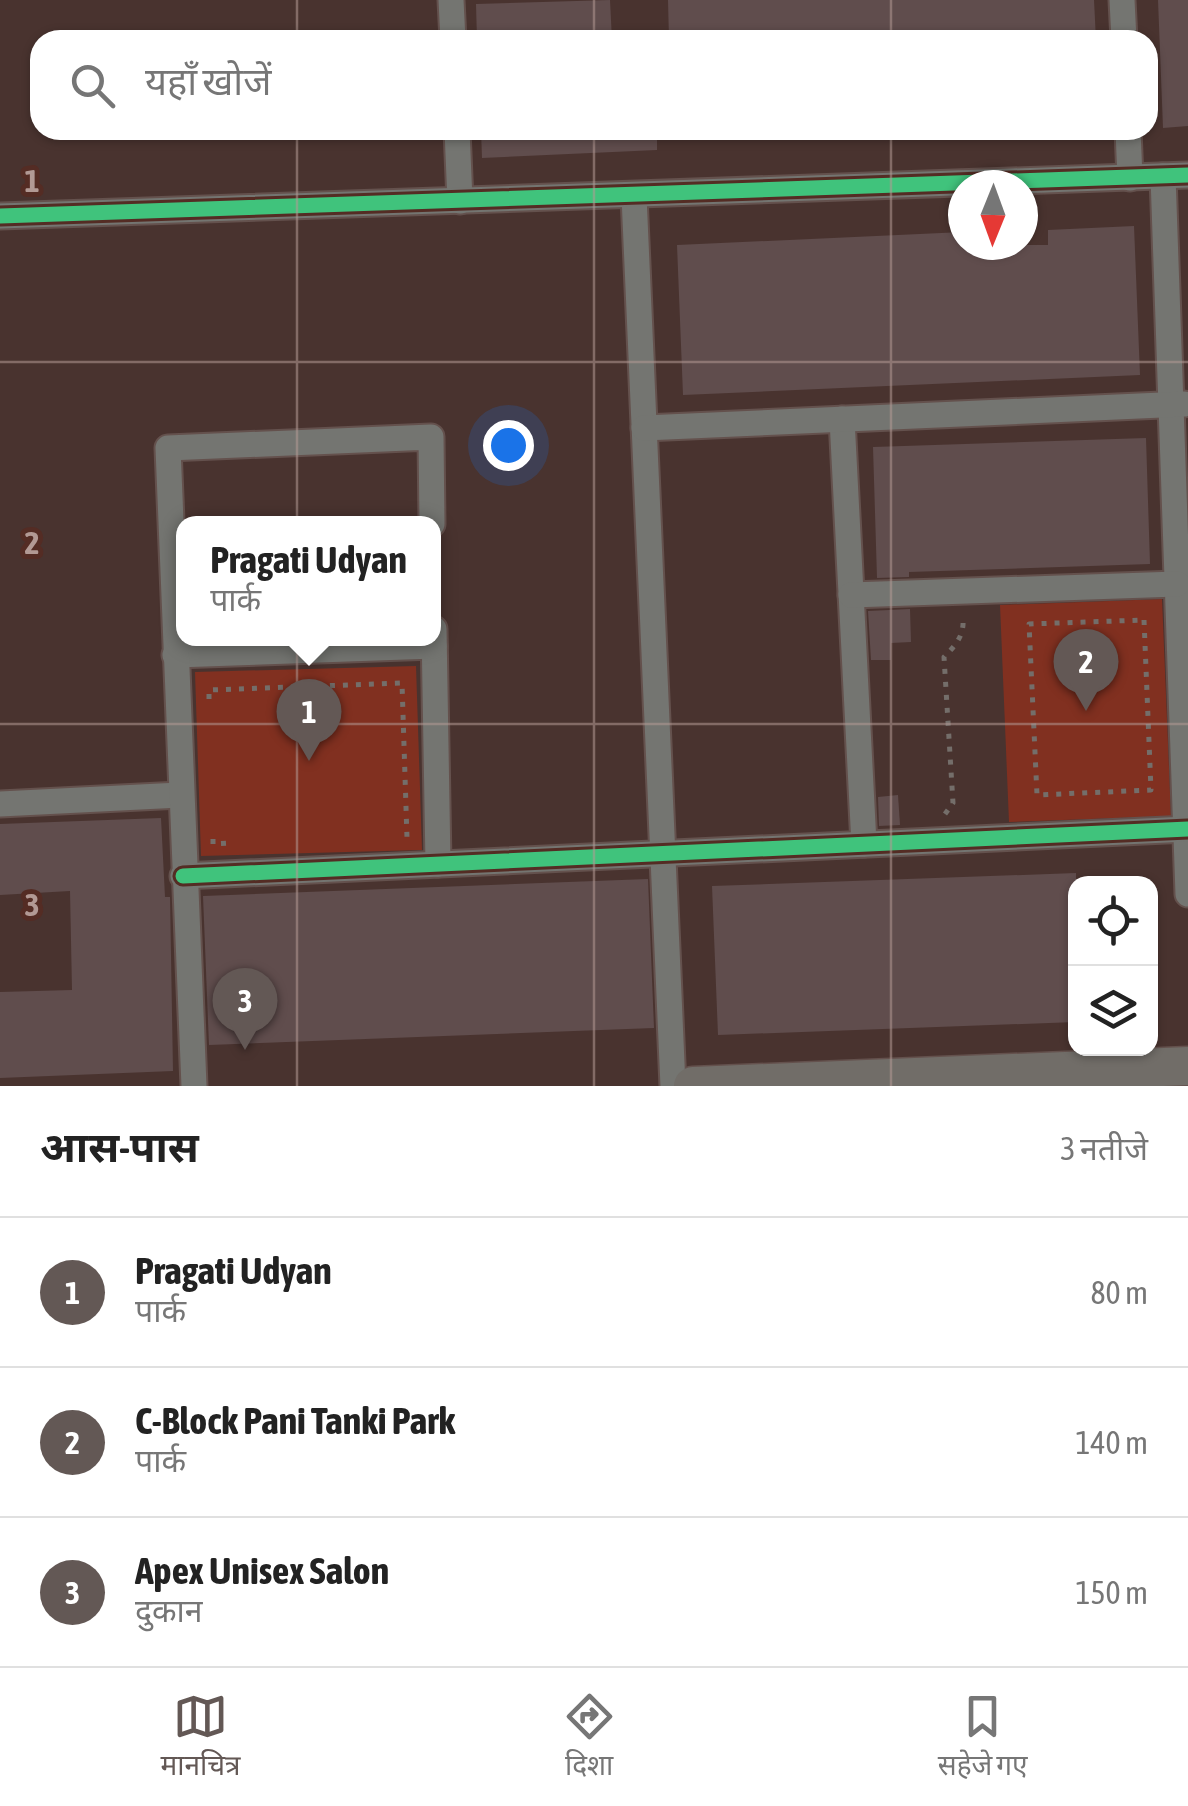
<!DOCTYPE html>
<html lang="hi">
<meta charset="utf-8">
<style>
:root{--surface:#fff;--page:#f2f2f2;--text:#222;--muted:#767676;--line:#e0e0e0;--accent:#635855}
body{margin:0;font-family:"Asap Condensed","Noto Sans Devanagari",sans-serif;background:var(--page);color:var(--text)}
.controls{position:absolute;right:30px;bottom:30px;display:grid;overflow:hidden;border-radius:20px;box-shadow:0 2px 8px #0004}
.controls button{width:90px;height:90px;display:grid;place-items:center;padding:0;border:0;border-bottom:2px solid var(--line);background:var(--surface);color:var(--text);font:50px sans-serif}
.compass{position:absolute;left:948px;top:170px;width:90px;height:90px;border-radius:50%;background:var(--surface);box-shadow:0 2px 8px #0004;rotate:181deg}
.you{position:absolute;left:508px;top:445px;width:35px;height:35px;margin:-25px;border:8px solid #fff;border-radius:50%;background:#1a73e8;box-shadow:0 0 0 15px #1a73e833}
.badge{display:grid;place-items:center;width:65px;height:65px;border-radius:50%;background:var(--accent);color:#fff;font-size:32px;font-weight:700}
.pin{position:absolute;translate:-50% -82px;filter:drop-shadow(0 2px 5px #0008)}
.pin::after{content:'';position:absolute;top:52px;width:35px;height:30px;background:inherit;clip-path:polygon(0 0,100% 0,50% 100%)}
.popup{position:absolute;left:176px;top:516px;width:265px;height:130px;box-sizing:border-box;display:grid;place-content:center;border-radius:20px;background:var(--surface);filter:drop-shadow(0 2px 8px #0005);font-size:32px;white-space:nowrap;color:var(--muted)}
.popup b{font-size:38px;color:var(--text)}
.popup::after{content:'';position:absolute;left:50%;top:100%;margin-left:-20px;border:20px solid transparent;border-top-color:var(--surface)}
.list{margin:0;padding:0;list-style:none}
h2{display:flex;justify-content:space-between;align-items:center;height:130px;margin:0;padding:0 40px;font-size:42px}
h2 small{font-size:32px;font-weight:400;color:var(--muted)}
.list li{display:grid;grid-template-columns:65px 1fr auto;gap:30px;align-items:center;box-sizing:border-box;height:150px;padding:0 40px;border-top:2px solid var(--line)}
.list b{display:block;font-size:38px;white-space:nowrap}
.list p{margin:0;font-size:32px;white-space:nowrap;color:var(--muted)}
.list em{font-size:32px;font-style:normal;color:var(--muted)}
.icon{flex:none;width:55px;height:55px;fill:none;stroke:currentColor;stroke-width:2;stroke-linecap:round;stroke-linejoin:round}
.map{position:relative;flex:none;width:1188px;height:1086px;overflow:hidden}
.search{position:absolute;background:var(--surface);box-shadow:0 2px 8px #0004;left:30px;right:30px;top:30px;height:110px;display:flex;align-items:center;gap:25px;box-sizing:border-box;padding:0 35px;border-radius:30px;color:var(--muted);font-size:38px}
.sheet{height:580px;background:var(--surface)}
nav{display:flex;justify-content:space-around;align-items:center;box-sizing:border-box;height:140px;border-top:2px solid var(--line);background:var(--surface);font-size:28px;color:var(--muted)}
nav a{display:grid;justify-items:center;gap:5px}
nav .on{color:var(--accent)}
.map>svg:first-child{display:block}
</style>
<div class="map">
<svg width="1188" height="1086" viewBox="0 0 1188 1086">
<rect width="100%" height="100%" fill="#49332f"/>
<!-- green -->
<g fill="#813020">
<polygon points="1162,599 1171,816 1009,822 1000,605"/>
<polygon points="416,666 422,850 201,856 195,672"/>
</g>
<!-- building -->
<g fill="#604d4d">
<polygon points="610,0 612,40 477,40 476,4"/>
<polygon points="668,0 1094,0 1096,40 669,40"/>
<polygon points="1158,0 1188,0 1188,126 1163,128"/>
<polygon points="481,130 657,130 657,150 482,158"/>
<polygon points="1134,226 1140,375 683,395 677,245 963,232 963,245 1048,245 1048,230"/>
<polygon points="1146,438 1150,564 909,572 909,577 877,578 873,447"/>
<polygon points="910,609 911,642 891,643 891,660 871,660 868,611"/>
<polygon points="898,795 900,825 879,826 878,797"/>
<polygon points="161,818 165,897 170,897 173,1071 0,1078 0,992 72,990 70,891 0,895 0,824"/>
<polygon points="1076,873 1076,1022 718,1035 712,886"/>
<polygon points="648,879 654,1028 209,1045 203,896"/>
</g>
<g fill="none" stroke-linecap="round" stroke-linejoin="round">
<defs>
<g id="street">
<polyline points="451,0 453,40"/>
<polyline points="1122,0 1124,40"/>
<polyline points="457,130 460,201"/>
<polyline points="1128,130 1130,178"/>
<polyline points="1163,176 1188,894"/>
<polyline points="634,196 673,1086"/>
<polyline points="0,216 1188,175"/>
<polyline points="842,419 864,844"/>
<polyline points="644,428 1184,404"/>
<polyline points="851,595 1177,584"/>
<polyline points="434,629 438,864"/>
<polyline points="175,655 434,646"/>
<polyline points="0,804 180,795"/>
<polyline points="183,876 1188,829"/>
<polyline points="194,1086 168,448 431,437 432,524"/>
</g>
<polyline id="secondary" points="693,1086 1188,1066"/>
</defs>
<!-- street casing -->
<use href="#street" stroke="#64514d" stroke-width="29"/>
<!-- secondary casing -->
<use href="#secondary" stroke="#64514d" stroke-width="41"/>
<!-- path -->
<g stroke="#746e6a" stroke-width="5" stroke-dasharray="5 8" stroke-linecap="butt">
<polygon points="1144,620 1151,790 1037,795 1029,624"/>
<polyline points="209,699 209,690 402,683 407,838"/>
<path d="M945,814L953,803L944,657C955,646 964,636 963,620"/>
<polyline points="213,839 213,844 233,843"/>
</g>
<!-- street -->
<use href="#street" stroke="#747571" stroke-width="25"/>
<!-- secondary -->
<use href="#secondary" stroke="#716d68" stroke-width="38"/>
<defs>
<g id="cycleway">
<polyline points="0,216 1188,175"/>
<polyline points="183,876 1188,829"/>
</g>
</defs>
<!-- cycleway casing -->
<use href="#cycleway" stroke="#542c24" stroke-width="21"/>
<!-- cycleway -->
<use href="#cycleway" stroke="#40c37c" stroke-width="15"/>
</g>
<!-- grid -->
<path fill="none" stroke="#b29994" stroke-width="2.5" stroke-opacity="0.55" d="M297,0V40M594,0V40M891,0V40M297,130V1086M594,130V1086M891,130V1086M0,362H1188M0,724H1188"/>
<g font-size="32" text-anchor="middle" font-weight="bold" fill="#b29994" stroke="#542c24" stroke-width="10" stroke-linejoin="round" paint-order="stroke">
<text x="32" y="192">1</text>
<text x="32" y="554">2</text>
<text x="32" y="916">3</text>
</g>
</svg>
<div class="controls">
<button><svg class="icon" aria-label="locate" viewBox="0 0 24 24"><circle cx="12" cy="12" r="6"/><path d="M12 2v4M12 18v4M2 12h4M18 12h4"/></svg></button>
<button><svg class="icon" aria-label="layers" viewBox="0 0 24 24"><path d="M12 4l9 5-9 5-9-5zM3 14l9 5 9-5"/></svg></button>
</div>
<svg class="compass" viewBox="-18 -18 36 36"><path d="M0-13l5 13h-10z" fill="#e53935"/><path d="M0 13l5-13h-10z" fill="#767676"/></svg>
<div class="you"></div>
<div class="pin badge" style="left:309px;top:761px">1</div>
<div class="popup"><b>Pragati Udyan</b>पार्क</div>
<div class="pin badge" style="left:1086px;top:711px">2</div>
<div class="pin badge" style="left:245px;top:1050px">3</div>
<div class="search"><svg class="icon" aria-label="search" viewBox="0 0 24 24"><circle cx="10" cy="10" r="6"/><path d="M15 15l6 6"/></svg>यहाँ खोजें</div>
</div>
<section class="sheet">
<h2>आस-पास<small>3 नतीजे</small></h2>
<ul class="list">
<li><span class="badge">1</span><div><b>Pragati Udyan</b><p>पार्क</p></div><em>80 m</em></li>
<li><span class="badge">2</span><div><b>C-Block Pani Tanki Park</b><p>पार्क</p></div><em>140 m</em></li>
<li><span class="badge">3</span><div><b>Apex Unisex Salon</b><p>दुकान</p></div><em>150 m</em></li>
</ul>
</section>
<nav>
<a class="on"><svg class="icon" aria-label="map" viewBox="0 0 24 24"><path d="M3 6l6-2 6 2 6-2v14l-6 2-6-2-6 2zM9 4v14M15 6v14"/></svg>मानचित्र</a>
<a><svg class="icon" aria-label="directions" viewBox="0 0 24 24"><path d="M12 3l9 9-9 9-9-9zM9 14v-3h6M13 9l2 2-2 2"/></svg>दिशा</a>
<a><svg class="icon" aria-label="saved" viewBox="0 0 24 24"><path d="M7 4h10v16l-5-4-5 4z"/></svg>सहेजे गए</a>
</nav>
